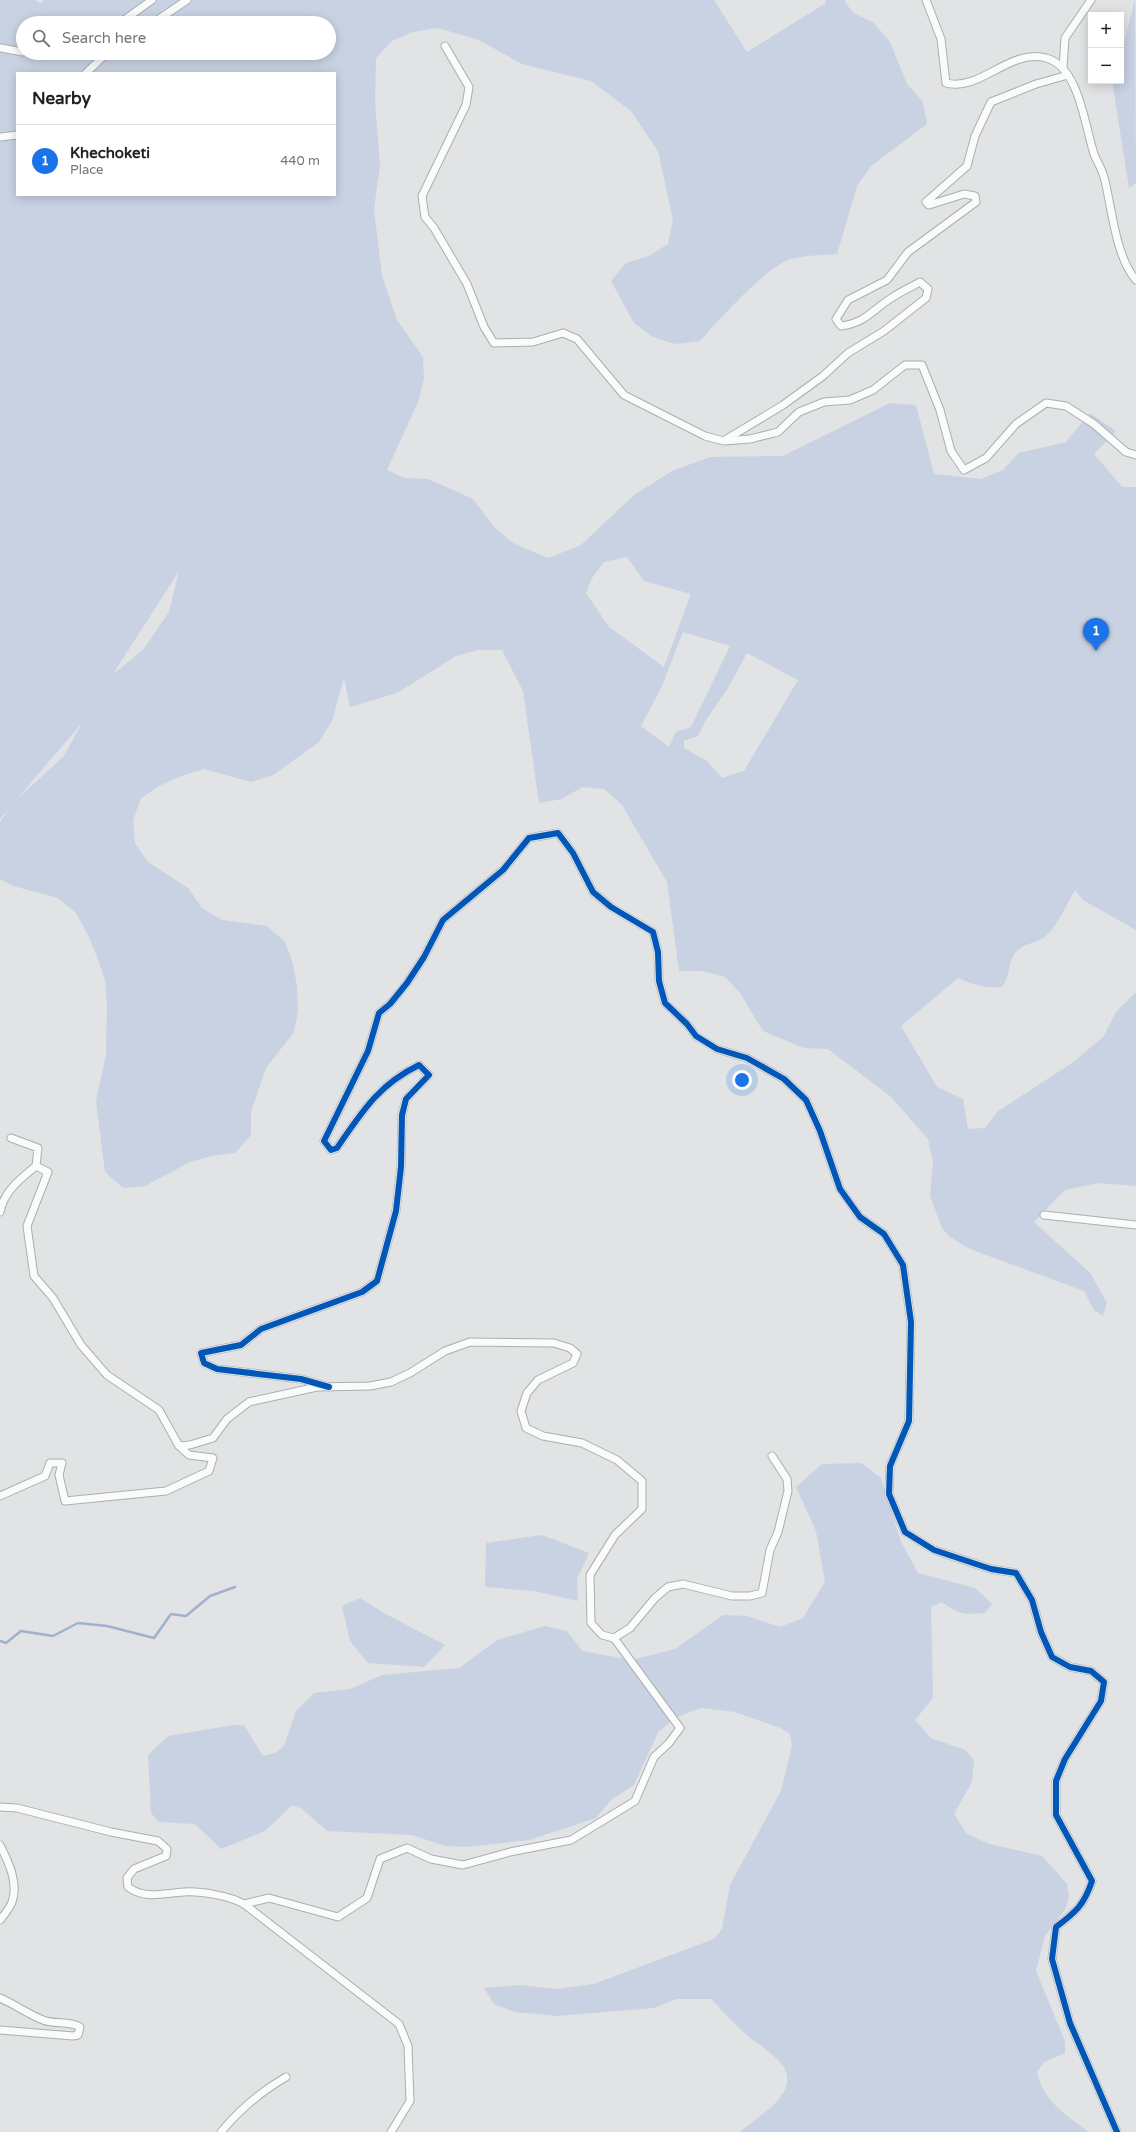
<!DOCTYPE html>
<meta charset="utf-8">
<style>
:root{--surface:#fff;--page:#f2f2f2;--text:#222;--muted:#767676;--line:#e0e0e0;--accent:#1a73e8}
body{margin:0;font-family:"Varela Round",sans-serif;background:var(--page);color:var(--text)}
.controls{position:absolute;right:12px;top:12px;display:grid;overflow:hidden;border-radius:0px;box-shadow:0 2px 10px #0003}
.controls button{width:36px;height:36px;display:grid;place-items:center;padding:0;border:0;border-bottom:1px solid var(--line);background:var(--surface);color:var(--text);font:20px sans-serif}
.you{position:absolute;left:742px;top:1080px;width:14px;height:14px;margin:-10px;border:3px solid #fff;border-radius:50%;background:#1a73e8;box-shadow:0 0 0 6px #1a73e833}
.badge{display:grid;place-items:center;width:26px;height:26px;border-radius:50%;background:var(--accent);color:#fff;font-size:13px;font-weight:700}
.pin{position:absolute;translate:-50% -33px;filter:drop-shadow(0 1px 2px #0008)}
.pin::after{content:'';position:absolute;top:21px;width:14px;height:12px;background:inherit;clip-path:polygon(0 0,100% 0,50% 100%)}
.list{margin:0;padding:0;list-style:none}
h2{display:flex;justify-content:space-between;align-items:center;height:52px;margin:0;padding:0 16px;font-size:17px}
h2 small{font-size:13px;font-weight:400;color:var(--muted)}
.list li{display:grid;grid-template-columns:26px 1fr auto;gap:12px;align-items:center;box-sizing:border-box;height:72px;padding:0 16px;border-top:1px solid var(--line)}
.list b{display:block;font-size:15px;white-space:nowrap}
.list p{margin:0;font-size:13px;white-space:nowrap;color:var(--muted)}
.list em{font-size:13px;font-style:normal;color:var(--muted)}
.icon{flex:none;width:22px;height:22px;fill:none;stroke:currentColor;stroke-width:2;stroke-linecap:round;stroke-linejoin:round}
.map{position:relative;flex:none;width:1136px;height:2132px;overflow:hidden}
.search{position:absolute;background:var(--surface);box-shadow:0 2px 10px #0003;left:16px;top:16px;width:320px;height:44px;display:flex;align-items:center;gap:10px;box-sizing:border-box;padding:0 14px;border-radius:22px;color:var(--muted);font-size:15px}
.panel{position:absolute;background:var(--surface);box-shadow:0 2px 10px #0003;left:16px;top:72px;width:320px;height:124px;border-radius:0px}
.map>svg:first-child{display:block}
</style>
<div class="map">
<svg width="1136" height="2132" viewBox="0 0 1136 2132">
<rect width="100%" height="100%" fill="#e1e3e5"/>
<!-- green -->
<g fill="#c8d2e2" fill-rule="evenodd">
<path d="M0,0H35L40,3L44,0H714L747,52L826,3L825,0H844L853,13L873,22L890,42L907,84L923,102L927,124L871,166L857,186L837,254C823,255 805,255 791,259C764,268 720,319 700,341L675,344L653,337L634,323L611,281L626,263L649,256L668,244L673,220L658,151L631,111L591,81L522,64L479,40L438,28L413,32L392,41L376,58L375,103L380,165L374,209L382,276L397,320L423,357L424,379L418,402L387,470L404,478L428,479L473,499L495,528L513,543L548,558L581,545L634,495L672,471L710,457L783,456L890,403L916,405L934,474L981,479L1003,470L1019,453L1066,442L1090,413L1116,431L1094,454L1122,487H1136V930L1083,900L1075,890C1067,904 1055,931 1042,939C1032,944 1023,944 1015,953C1007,964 1011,976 1002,987C988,989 971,984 958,978L901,1026L937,1087L963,1099L968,1129L985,1128L997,1112L1072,1063L1103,1037L1116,1012L1136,992V1186L1098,1183L1065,1190L1034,1222L1090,1273L1107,1303L1103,1316L1094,1310L1084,1291L970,1249L950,1237L942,1228L930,1196L933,1162L928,1139L890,1096L828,1049L804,1048L763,1031L740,993L725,977L702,971H679L667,882L622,805L604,789L582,787L562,799L539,803L523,691L502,650H478L456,656L397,693L350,707L344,678L332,721L319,742L273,775L251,782L204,769L181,776L161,785L141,798L133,820L135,843L148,862L188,888L202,908L222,920L267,926L285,942L293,964L297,986L298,1011L294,1032L266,1068L251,1112V1135L235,1153L211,1156L188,1163L145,1186L123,1188L105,1172L96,1101L106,1054L107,1005L105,980L97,957L88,935L76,913L58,898L13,886L0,879V822L9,809L0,819ZM23,23H329V53H23ZM17,73H335V195H17ZM627,557L644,581L691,594L664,667L609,627L586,593L592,578L604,562ZM179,571L169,612L143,650L113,674ZM683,632L730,646L691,727L676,732L669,747L641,726L662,686ZM747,653L798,680L744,771L722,778L707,761L684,748V741L698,736L706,720L728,688ZM82,723L64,756L16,800Z"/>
<polygon points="1135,0 1136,183 1129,188 1113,87 1114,81 1121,81 1121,54"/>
<path d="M861,1463L881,1478L901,1542L918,1573L975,1588L992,1604L985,1613C961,1615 961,1614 941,1602L931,1607L933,1698L915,1720L931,1738L965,1750L974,1760L972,1782L954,1814L967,1834L989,1844L1042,1856L1067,1884L1069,1897L1066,1908L1045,1936L1036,1971L1065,2041V2053L1044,2062L1037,2072C1043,2101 1066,2115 1089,2132H740C752,2122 773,2108 781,2096C802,2068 766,2051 748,2036C735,2025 723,2011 711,1999H676L654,2008L558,2016L515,2012L494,2004L484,1988L519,1985L557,1989L594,1984L714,1939L722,1929L730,1885L781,1791L792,1746L790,1734L780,1728L735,1712L701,1708L677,1717L658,1732L634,1785L612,1799L596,1818L529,1840L467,1847L445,1846L412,1835L327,1831L301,1808L291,1806L265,1831L221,1849L195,1824L159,1822L151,1813L148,1755L168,1736L233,1725H244L263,1756L275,1753L284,1746L296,1711L314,1693L350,1689L382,1675L459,1668L497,1640L545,1626L567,1631L582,1651L632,1660L675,1649L723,1615L747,1616L780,1627L803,1618L825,1582L816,1531L796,1487L822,1464Z"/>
<polygon points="542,1535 589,1553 577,1579 578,1601 534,1591 485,1587 486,1543"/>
<polygon points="360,1598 382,1612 445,1645 424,1667 368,1663 350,1641 342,1606"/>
</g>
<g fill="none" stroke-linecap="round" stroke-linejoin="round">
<!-- stream -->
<polyline stroke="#a0b1cc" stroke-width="2.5" points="0,1641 6,1643 21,1631 53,1636 78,1623 107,1626 154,1638 171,1614 186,1616 210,1596 235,1587"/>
<defs>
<g id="minor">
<path d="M926,0L941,39L946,83C980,92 1010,48 1046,58C1079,66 1085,127 1094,154C1097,162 1102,169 1104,177C1112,207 1115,256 1136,280"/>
<polyline points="120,23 152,0"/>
<polyline points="153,23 187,0"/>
<polyline points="445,46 469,87 466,105 422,196 425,217 434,228 467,284 484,327 494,343 533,342 563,333 577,339 624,395 705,436 724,441 750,439 778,432 799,412 824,402 850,400 873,390 905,365 922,365 940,410 951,451 964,470 986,458 1016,424 1046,403 1066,406 1094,424 1126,452 1136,455"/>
<polyline points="1,48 23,52"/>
<polyline points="47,53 60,53"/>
<polyline points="1063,68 1065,38 1091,0"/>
<polyline points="86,73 107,53"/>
<polyline points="0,137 17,135"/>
<path d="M725,440L783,405L823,376L848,353L884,331L926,298L928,289L920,282C911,287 902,291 893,297C873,309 866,323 841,326L836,319L848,300L887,280L908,252L976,202L975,196L964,194L929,205L926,202L967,166L975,136L991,102L1036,84L1068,75"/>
<polyline points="11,1138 38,1148 36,1166 48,1172 27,1226 34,1276 53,1298 81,1345 107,1375 159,1410 179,1446 190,1445 213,1438 227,1419 249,1402 317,1387 370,1386 391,1382 410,1373 445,1351 470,1342 554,1343 570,1348 577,1354 573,1363 538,1380 527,1393 521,1411 526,1428 543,1436 582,1443 617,1460 642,1481 642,1509 615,1535 590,1575 591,1623 602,1635 614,1638 630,1628 655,1598 668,1587 683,1584 732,1596 750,1596 762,1593 770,1550 778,1532 788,1491 787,1479 772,1456"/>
<path d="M0,1212C4,1191 20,1179 36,1166"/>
<polyline points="1044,1215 1136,1225"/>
<path d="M329,1387L301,1379L217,1369L204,1363L201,1353L241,1345L261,1329L362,1292L377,1281L396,1211L401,1167L402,1115L406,1099L429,1075L419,1065C378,1085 362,1112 337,1148L331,1150L324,1141L368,1051L379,1013L390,1004L407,983L424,957L443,920L503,870L529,838L558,833L573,853L593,892L611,907L653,932L658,952L659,981L665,1003L687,1024L696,1036L717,1049L747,1058L784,1079L806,1100L820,1131L840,1189L860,1217L884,1234L903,1265L911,1322L909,1421L890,1466L889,1494L905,1532L934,1550L991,1569L1016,1573L1032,1600L1041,1632L1052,1657L1070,1667L1091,1671L1104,1682L1101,1701L1065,1759L1056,1781V1815L1092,1881C1084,1905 1076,1912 1056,1927L1052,1959L1070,2023L1117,2132"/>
<polyline points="0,1496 45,1476 50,1463 62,1463 59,1475 65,1501 166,1491 209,1471 213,1458 189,1455 179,1446"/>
<path d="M0,1807L17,1808L111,1832L158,1841L167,1849L166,1856L134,1869L127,1878L128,1887C145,1900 164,1893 184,1892C201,1891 230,1896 244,1904L399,2024L408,2046L410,2101L391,2132"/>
<path d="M0,1845C8,1861 19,1883 12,1902C10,1908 4,1915 0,1920"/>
<polyline points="244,1904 269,1898 338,1917 367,1898 380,1859 407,1848 431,1859 463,1865 510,1852 571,1840 635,1801 654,1757 669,1743 680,1728 614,1638"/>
<path d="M0,1998C14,2004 28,2014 43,2020C55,2025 69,2020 80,2027L78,2035L73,2036L0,2030"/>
<path d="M221,2132C240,2109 260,2092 286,2077"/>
</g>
</defs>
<!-- minor casing -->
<use href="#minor" stroke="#acaeaf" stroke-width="9"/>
<!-- minor -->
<use href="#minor" stroke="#fafbfb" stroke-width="7"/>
<defs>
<path id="cycleway" d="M329,1387L301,1379L217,1369L204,1363L201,1353L241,1345L261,1329L362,1292L377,1281L396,1211L401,1167L402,1115L406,1099L429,1075L419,1065C378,1085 362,1112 337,1148L331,1150L324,1141L368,1051L379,1013L390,1004L407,983L424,957L443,920L503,870L529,838L558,833L573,853L593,892L611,907L653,932L658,952L659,981L665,1003L687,1024L696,1036L717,1049L747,1058L784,1079L806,1100L820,1131L840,1189L860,1217L884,1234L903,1265L911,1322L909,1421L890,1466L889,1494L905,1532L934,1550L991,1569L1016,1573L1032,1600L1041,1632L1052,1657L1070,1667L1091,1671L1104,1682L1101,1701L1065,1759L1056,1781V1815L1092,1881C1084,1905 1076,1912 1056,1927L1052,1959L1070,2023L1117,2132"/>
</defs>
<!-- cycleway casing -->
<use href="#cycleway" stroke="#dfe2e7" stroke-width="8"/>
<!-- cycleway -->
<use href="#cycleway" stroke="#0057b8" stroke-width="6"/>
</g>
</svg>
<div class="controls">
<button>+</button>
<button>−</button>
</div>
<div class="you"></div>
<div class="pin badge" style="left:1096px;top:651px">1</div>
<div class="search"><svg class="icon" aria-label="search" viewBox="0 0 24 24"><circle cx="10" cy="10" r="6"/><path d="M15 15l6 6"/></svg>Search here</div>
<section class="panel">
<h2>Nearby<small></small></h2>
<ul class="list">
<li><span class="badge">1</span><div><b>Khechoketi</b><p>Place</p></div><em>440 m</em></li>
</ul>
</section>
</div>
